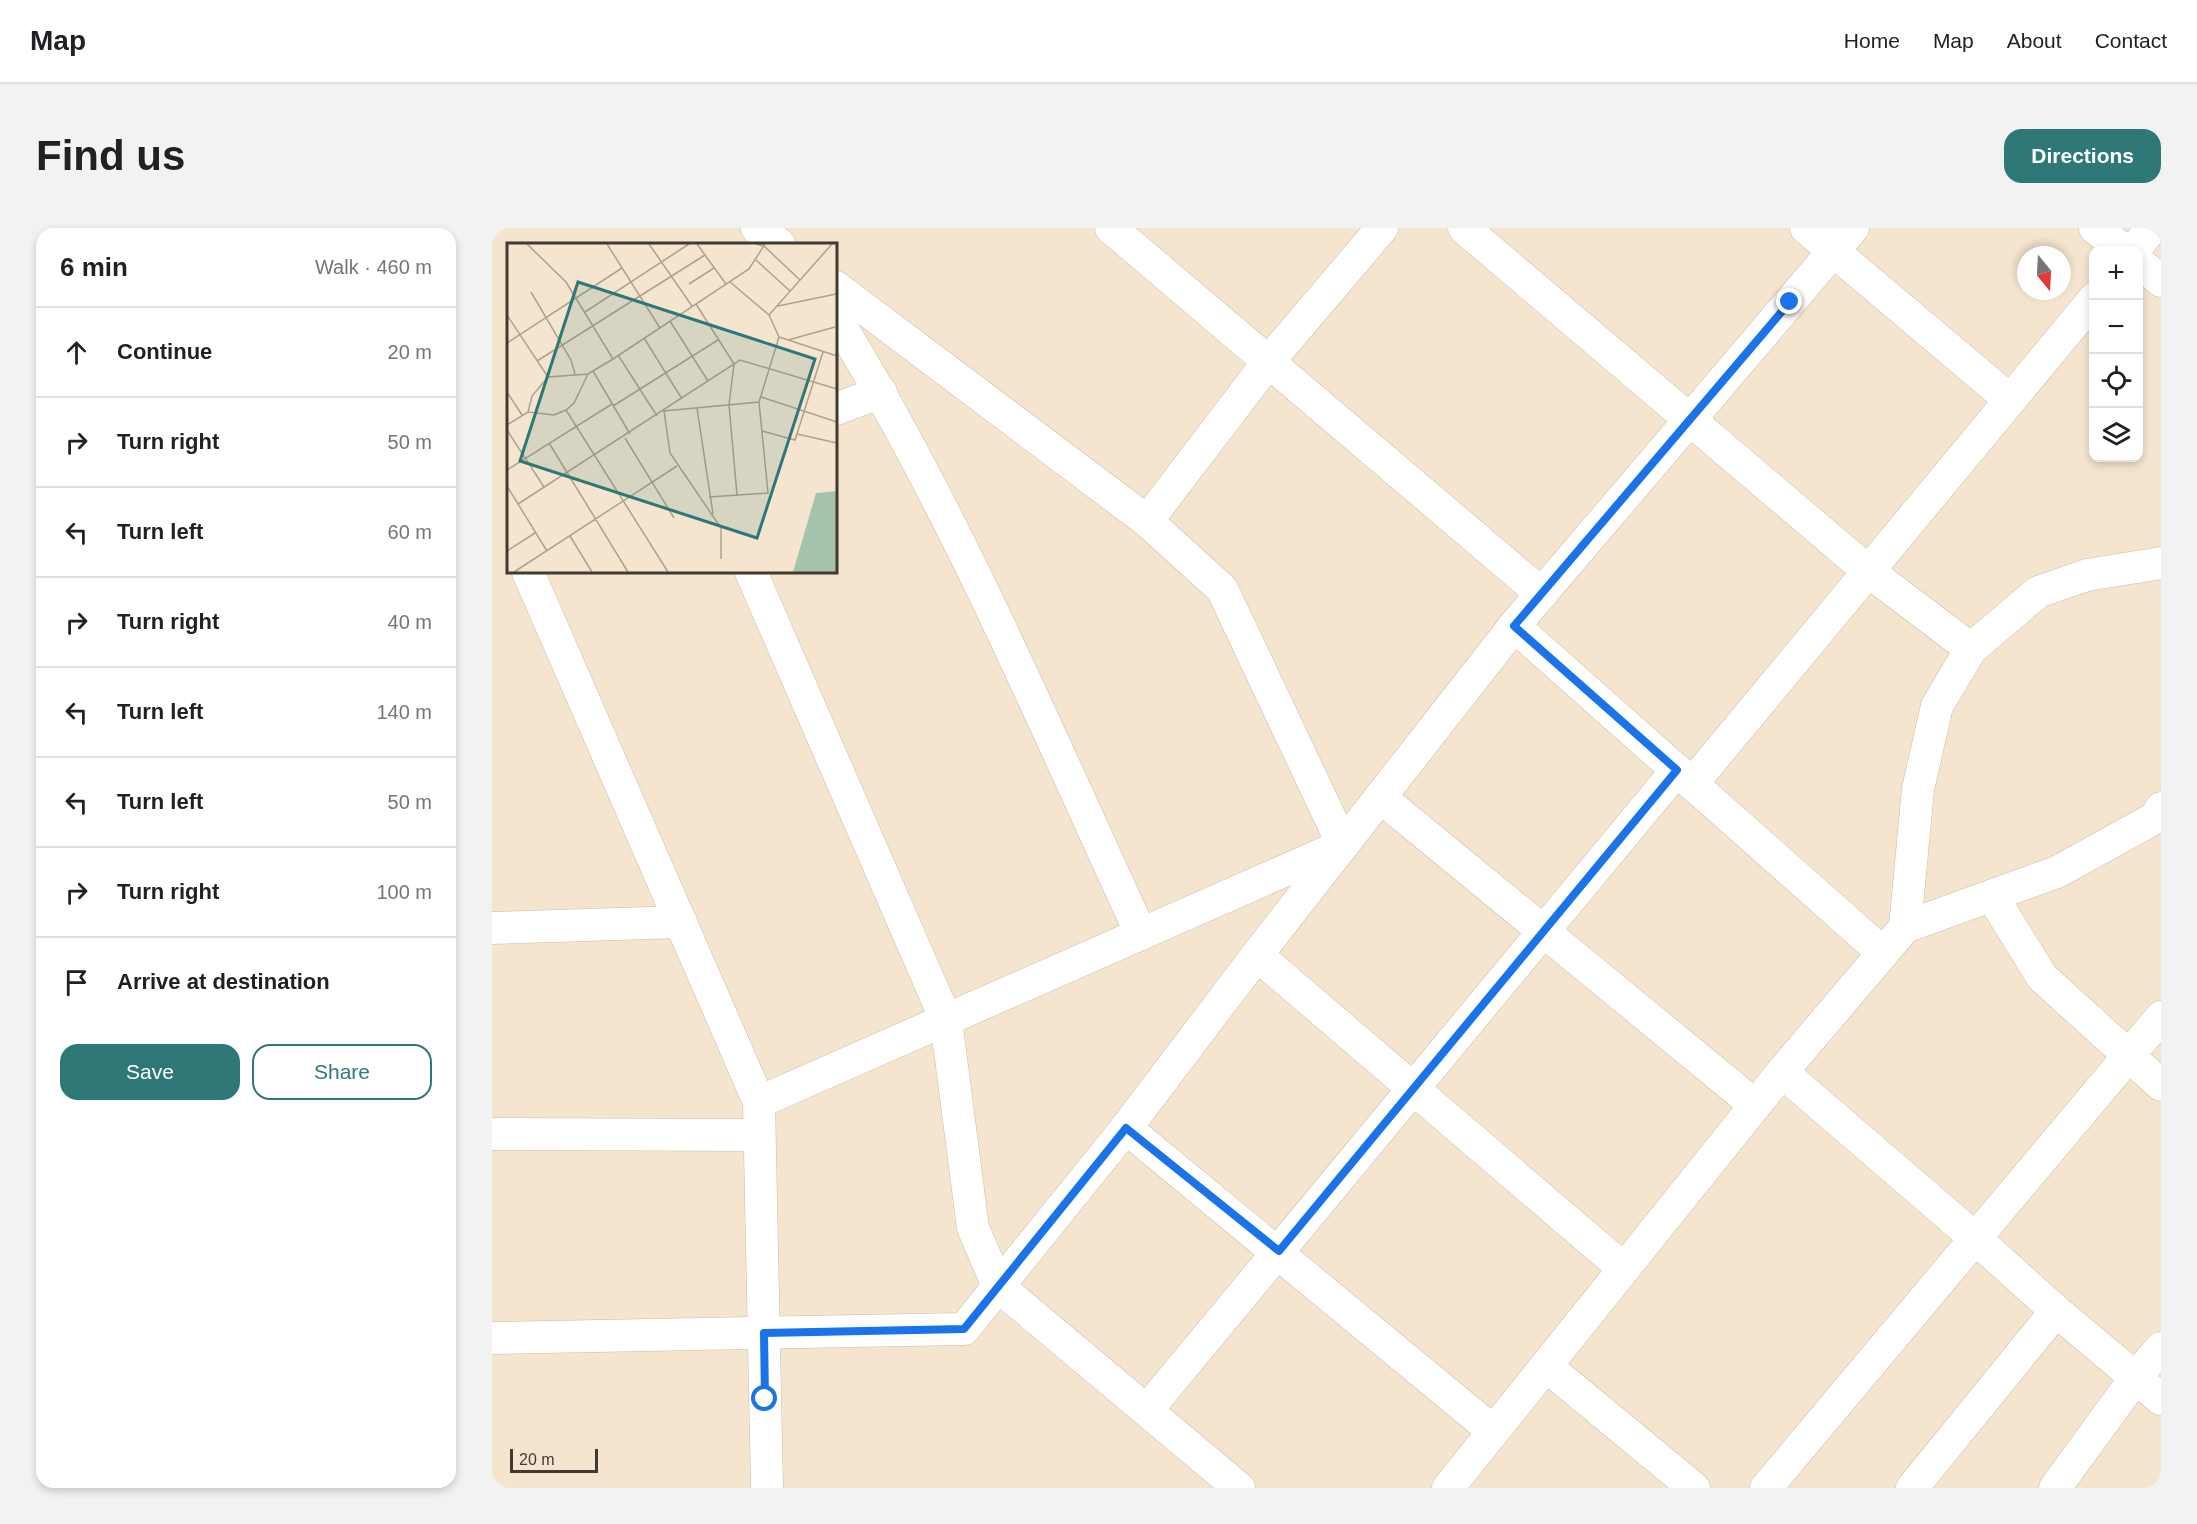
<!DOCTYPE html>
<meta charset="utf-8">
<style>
:root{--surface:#fff;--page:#f2f2f2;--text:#202124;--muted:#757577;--line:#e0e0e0;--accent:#2e7878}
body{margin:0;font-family:Helvetica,sans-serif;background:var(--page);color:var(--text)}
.controls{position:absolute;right:18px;top:18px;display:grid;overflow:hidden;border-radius:12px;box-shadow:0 3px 9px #0003}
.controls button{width:54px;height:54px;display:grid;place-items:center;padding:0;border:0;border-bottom:2px solid var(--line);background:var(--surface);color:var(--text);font:30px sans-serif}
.compass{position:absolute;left:1525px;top:18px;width:54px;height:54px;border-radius:50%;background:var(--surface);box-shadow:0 3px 9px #0003;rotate:162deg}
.scale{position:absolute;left:18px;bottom:15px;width:88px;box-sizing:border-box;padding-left:6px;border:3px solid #403a31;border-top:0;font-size:16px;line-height:21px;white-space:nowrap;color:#403a31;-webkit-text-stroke:4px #f5e5ce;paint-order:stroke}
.stop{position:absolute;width:18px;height:18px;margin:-14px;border:4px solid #1a73e8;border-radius:50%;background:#fff}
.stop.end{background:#1a73e8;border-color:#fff;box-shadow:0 2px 6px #0008}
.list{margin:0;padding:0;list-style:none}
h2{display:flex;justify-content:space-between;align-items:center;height:78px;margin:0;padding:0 24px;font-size:26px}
h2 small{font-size:20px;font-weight:400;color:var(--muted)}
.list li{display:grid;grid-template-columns:39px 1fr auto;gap:18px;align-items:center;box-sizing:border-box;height:90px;padding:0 24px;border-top:2px solid var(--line)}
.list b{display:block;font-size:22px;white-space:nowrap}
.list em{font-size:20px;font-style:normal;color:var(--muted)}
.actions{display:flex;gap:12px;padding:18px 24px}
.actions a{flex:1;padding:14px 0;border:2px solid var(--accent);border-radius:18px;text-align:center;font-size:21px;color:var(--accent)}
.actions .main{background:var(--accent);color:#fff}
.icon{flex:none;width:33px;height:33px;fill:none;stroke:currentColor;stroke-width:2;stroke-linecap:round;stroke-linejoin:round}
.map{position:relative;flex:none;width:1669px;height:1260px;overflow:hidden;border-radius:18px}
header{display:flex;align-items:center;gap:36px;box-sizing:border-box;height:84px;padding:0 30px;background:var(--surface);border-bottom:2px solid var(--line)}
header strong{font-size:28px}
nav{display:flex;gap:33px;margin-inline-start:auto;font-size:21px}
.intro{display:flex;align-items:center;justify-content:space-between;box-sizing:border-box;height:144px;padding:0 36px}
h1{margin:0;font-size:42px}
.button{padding:15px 27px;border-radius:18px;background:var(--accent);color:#fff;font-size:21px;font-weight:700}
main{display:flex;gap:36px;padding:0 36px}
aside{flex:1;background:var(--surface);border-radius:18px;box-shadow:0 3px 9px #0003}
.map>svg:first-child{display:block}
</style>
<header>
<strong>Map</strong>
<nav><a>Home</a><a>Map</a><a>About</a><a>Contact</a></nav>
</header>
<div class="intro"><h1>Find us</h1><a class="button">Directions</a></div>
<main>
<aside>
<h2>6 min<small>Walk · 460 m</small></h2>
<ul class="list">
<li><svg class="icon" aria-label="ahead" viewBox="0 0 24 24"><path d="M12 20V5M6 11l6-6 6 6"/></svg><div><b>Continue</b></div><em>20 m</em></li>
<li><svg class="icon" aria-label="right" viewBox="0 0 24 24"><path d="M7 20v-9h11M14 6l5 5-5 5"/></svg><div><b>Turn right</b></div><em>50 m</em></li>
<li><svg class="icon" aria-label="left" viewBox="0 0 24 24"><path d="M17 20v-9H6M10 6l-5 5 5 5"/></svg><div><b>Turn left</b></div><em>60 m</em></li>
<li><svg class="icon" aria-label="right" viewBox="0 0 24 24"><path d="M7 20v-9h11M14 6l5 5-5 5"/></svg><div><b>Turn right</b></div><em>40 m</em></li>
<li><svg class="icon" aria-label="left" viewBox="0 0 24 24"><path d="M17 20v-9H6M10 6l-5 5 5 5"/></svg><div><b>Turn left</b></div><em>140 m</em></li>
<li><svg class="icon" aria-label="left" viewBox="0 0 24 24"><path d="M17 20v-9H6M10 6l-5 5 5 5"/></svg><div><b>Turn left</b></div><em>50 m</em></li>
<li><svg class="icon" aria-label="right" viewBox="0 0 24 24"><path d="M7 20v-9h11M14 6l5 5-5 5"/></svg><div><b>Turn right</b></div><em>100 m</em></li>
<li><svg class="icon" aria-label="arrive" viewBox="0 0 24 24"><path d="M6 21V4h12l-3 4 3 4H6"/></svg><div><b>Arrive at destination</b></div></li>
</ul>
<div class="actions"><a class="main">Save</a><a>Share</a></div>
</aside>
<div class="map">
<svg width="1669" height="1260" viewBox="0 0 1669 1260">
<rect width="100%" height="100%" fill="#f5e5ce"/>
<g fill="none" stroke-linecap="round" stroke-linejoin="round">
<defs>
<g id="street">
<polyline points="265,0 287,16"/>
<polyline points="619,0 1050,366"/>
<polyline points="972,0 1376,343 1479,421"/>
<polyline points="1314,0 1518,172"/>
<polyline points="1603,0 1632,22"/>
<polyline points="1642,22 1660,0"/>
<polyline points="1646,34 1669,53"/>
<path d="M344,90C464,286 553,498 649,706"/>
<polyline points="344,181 389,164"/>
<polyline points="655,293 777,133 890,0"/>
<polyline points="36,344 267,874"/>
<polyline points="259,344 454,792 481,1000 506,1058 747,1260"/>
<polyline points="1022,398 1391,725"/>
<polyline points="1200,556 1602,71"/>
<polyline points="888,569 1263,877"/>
<polyline points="1500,668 1550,749 1669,857"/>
<polyline points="1413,699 1426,561 1445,478 1479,421 1546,364 1595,347 1669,335"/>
<polyline points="0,700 189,694"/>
<polyline points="765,727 1132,1041"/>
<polyline points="1290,844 1483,1010 1564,1083 1669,1171"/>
<polyline points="634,900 1001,1203"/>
<polyline points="0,906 267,907"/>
<polyline points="0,1110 472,1101 634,900 765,727 1022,398 1361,0"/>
<polyline points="1054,1138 1202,1260"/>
<polyline points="655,1182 1185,542"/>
<polyline points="275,1260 267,874 851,617 730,361 655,293 344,59"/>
<polyline points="956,1260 1290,844 1413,699 1565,644 1663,590 1669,580"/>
<polyline points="1274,1260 1669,789"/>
<polyline points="1420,1260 1564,1083"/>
<polyline points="1563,1260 1644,1149 1669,1120"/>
</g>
</defs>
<!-- street casing -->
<use href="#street" stroke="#cbbba5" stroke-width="33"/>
<!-- street -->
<use href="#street" stroke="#fff" stroke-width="32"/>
</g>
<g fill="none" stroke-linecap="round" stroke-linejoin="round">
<!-- route -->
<polyline stroke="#1a73e8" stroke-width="8" points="273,1171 272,1105 472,1101 634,900 787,1023 1185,542 1022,398 1298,74"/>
</g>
<!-- overview -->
<g transform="translate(15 15)">
<rect width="330" height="330" fill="#f5e5ce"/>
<path d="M330,248V329H286L309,250Z" fill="#a6c3ae"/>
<path fill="none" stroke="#ada18f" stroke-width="1.5" d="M20,1L59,39L106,116M100,1L153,85M142,1L185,63M190,1L219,41M249,1L257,3L293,37M249,17L283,48M182,41L207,25M24,49L64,117L68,131M189,61L227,121L222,162L230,252M271,63L329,51M78,69L182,1M0,72L41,134M262,72L325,1M163,78L201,138M272,94L330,113M137,95L175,156M281,97L328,84M0,100L115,25M111,112L150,173M30,118L198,12M86,128L123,191M0,149L15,172M254,154L330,179M106,163L211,97M190,165L206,271M59,167L161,329M21,169L25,153L41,134L81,131L106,116L242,26L258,1M0,182L21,169L47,172L59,167L67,160L81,131M0,187L37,244M255,188L288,197L316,109M290,191L330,200M118,195L167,275M42,200L121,329M0,227L105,161M0,243L40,308M202,254L261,250L252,159M11,261L233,117L330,146M63,293L85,329M0,308L28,290M214,316V285L163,210L157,168L252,159L272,94L262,72L223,39M7,329L170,223"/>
<path fill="#2e7878" fill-opacity="0.15" stroke="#2e7878" stroke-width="3" d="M71,39L308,116L250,295L13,218Z"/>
<rect width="330" height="330" fill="none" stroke="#403a31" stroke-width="3"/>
</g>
</svg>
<div class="controls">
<button>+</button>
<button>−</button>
<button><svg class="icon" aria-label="locate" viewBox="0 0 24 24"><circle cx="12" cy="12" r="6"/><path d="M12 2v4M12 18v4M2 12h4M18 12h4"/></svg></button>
<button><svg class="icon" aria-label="layers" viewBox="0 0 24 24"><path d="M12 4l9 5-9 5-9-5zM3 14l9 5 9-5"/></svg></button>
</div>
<svg class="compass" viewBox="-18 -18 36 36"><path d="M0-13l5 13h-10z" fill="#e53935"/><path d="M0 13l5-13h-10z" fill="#757577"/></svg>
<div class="scale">20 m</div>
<div class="stop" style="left:273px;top:1171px"></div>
<div class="stop end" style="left:1298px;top:74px"></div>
</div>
</main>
